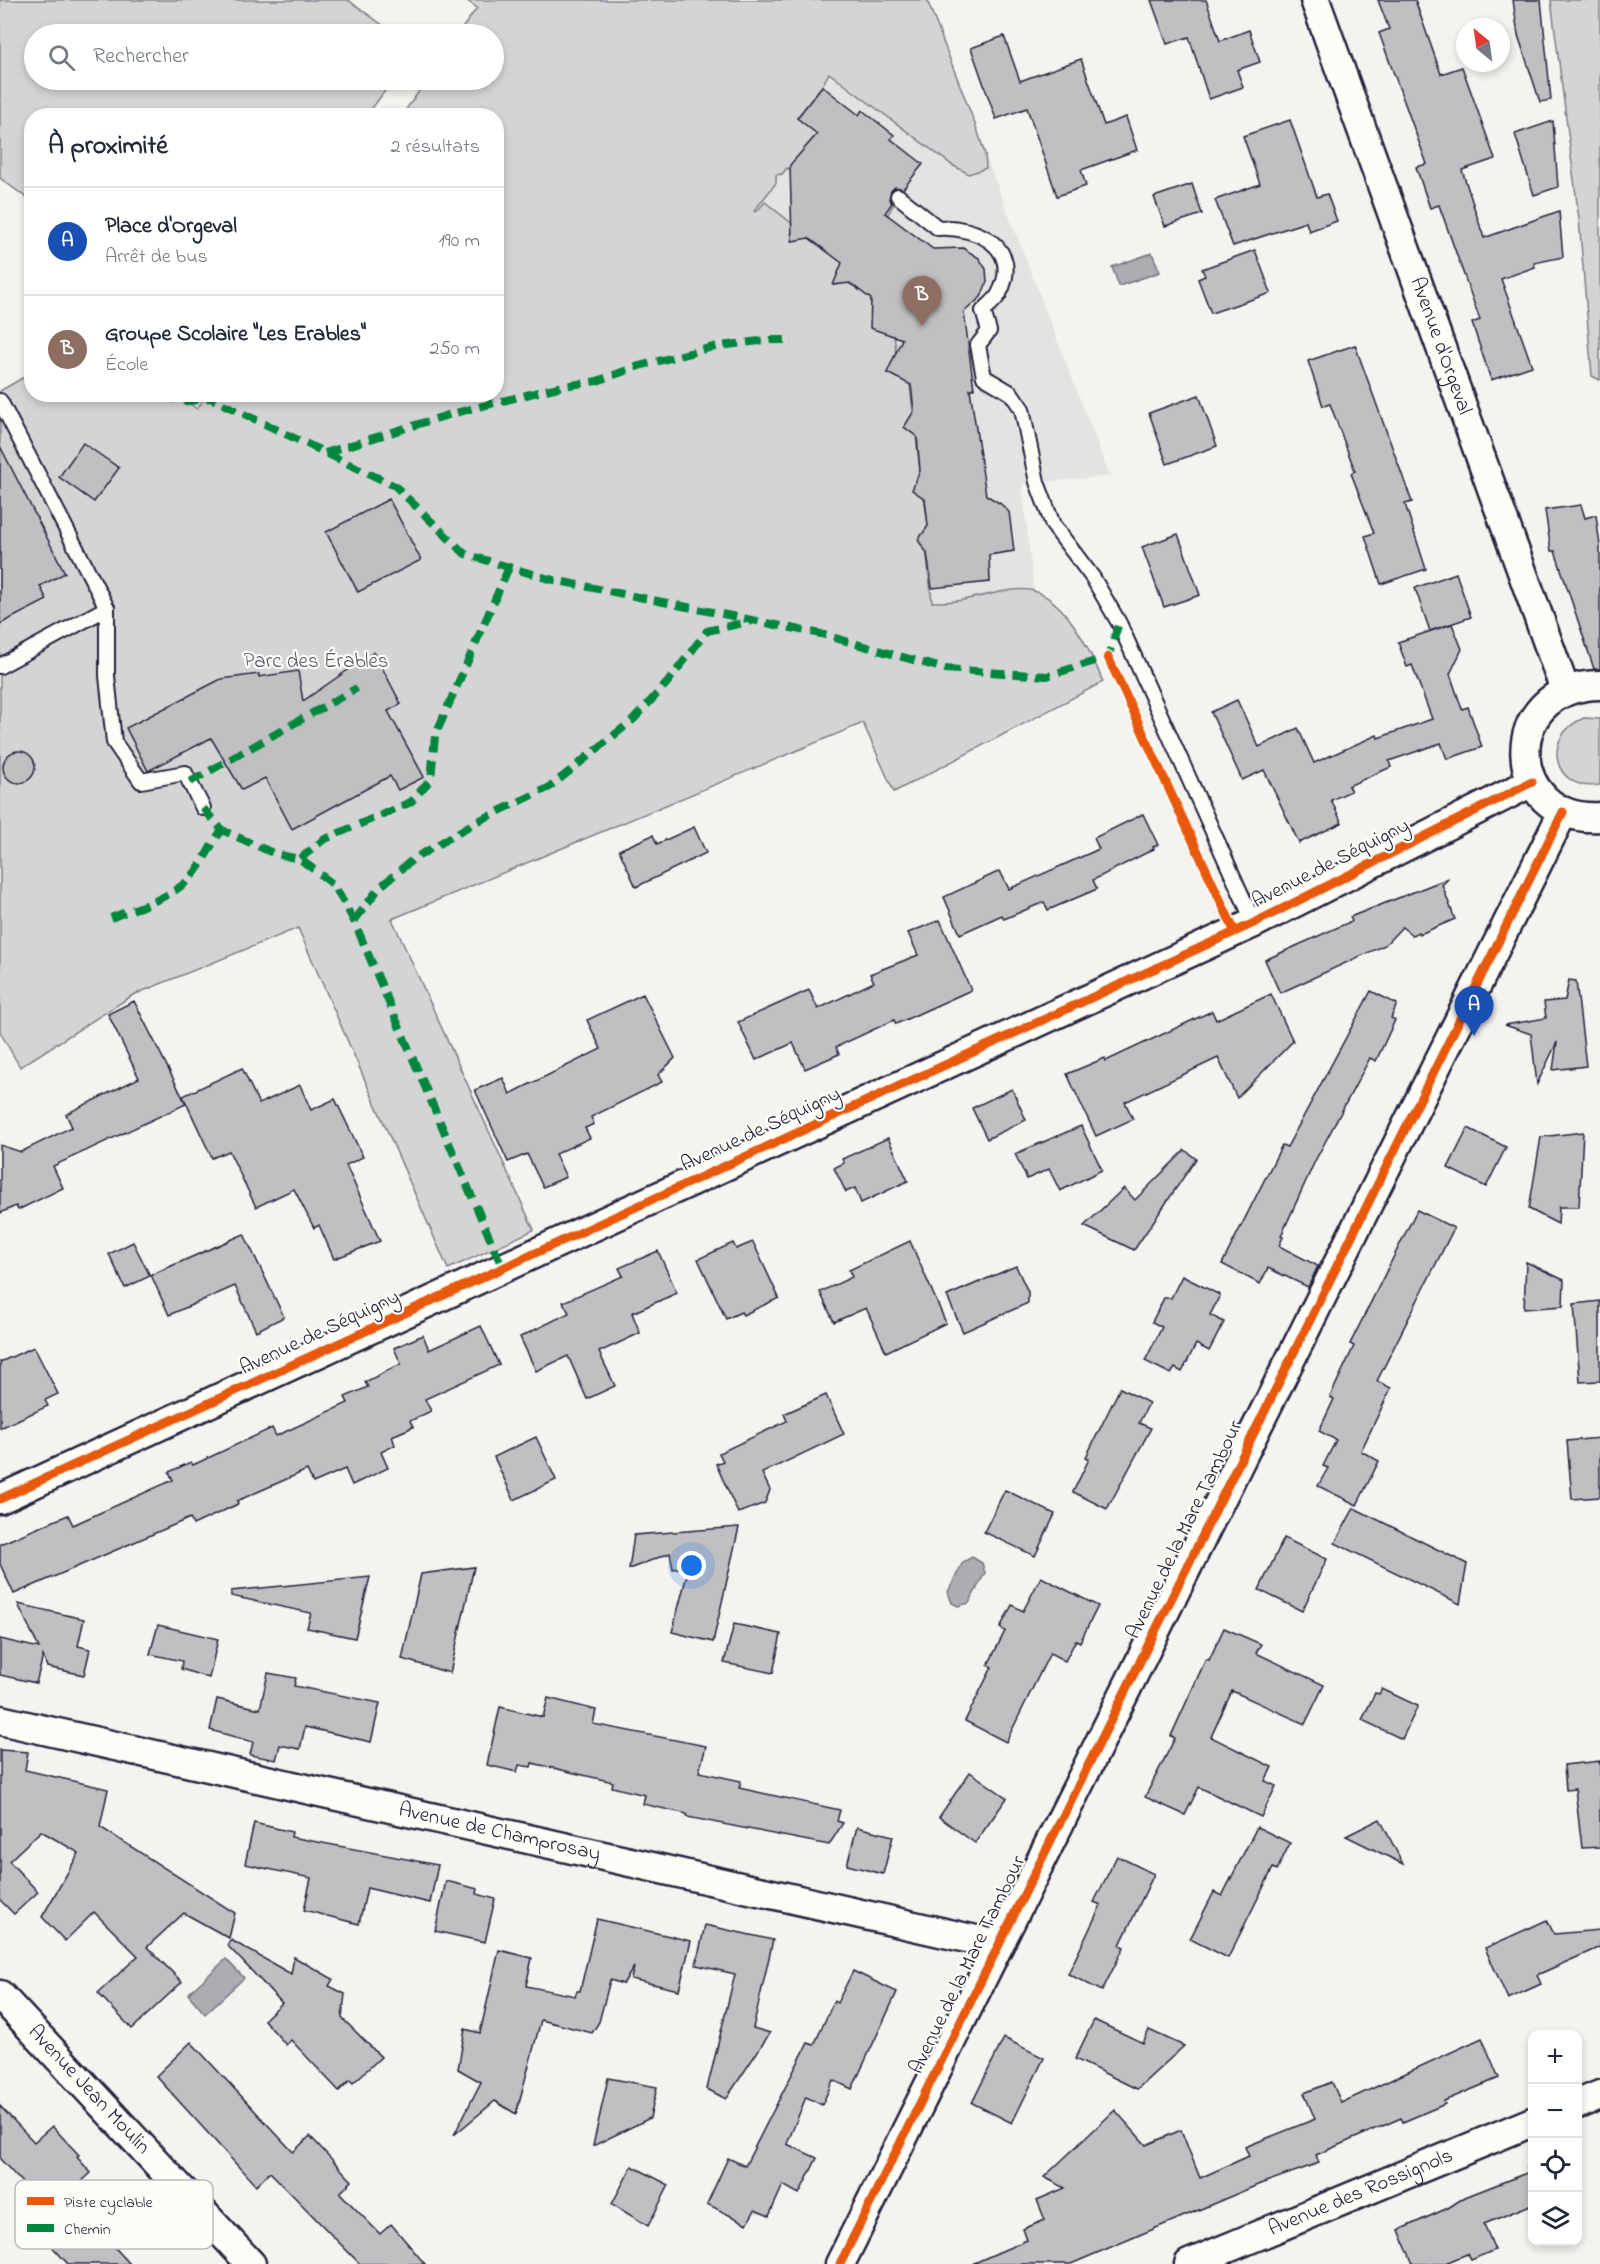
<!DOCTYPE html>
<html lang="fr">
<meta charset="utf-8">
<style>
:root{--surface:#fff;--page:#f2f2f3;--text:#1f2937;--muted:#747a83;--line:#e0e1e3;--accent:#d1495b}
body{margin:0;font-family:"Indie Flower",sans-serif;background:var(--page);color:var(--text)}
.controls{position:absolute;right:18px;bottom:18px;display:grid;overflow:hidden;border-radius:12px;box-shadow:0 3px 9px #0003}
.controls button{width:54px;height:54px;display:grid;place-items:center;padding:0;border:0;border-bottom:2px solid var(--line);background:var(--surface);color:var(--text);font:30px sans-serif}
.compass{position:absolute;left:1456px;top:18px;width:54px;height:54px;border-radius:50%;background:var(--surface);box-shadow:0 3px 9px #0003;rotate:331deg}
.you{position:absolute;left:692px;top:1566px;width:21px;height:21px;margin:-15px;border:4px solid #fff;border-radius:50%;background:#1a73e8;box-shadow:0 0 0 9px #1a73e833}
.badge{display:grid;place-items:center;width:39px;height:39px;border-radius:50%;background:var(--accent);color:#fff;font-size:20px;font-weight:700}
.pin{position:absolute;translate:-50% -50px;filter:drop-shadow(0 2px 3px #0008)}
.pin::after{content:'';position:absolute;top:32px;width:21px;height:18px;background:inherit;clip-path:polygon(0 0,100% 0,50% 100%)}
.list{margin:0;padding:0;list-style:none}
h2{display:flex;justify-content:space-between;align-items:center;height:78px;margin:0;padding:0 24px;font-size:26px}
h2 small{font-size:20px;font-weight:400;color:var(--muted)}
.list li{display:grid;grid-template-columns:39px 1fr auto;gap:18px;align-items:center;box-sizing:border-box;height:108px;padding:0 24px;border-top:2px solid var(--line)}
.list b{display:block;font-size:22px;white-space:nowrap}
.list p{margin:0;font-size:20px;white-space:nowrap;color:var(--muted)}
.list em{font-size:20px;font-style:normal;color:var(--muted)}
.icon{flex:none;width:33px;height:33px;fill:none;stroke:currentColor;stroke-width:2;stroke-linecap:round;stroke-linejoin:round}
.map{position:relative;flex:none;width:1600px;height:2264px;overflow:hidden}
.search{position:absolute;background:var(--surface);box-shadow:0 3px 9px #0003;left:24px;top:24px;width:480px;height:66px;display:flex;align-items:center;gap:15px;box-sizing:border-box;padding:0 21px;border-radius:33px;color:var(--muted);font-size:22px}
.panel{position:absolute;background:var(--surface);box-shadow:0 3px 9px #0003;left:24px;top:108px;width:480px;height:294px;border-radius:24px}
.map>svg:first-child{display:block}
</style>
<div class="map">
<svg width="1600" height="2264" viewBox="0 0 1600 2264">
<rect width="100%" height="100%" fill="#f4f3ef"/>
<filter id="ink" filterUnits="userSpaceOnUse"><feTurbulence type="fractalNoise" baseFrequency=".0167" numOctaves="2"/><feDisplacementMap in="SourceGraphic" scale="12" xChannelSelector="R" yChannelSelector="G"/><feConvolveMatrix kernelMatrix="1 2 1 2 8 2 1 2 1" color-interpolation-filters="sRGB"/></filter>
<g filter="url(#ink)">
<!-- built -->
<polygon fill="#e4e3e2" points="829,72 952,165 969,174 985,168 985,154 1110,476 1022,484 1034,591 997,593 957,601 911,602 694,193"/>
<!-- green -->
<g fill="#d5d4d5" stroke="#7c7b88" stroke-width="1.5">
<polygon points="0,0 348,0 395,34 34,34 34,80 393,80 367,115 32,116 31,201 0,178"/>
<path d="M466,0H927L978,132L985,154L986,168L969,174L952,165L829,73L822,86L797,118L898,196L886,218L787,168L782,174L776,175V183L754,211L756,212L765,202L795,226L791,234L795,239H802L806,236L844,264L837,279C873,290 910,334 890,373L896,378H909L921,479L915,483L916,493L924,496L929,532L920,541L926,548L932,602C940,602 948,602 956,601C976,599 1015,585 1034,591C1068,602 1091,652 1103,682L894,792L863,723L392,919L534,1230L448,1269L298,928L133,995L20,1067L0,1032V391L31,373L32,394L178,395L197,409L207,394H496V116L402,115L427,80H494V34H458L477,8Z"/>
<polygon points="1551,0 1600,0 1600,380 1592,376 1579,219"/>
<path d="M1584,718L1600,719V785C1553,793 1540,736 1584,718Z"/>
</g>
<!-- water -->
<g fill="#acacb2" stroke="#757582" stroke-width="1.5">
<polygon points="1152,253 1160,272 1119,286 1112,267"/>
<polygon points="972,1557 982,1563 985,1573 969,1603 958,1606 952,1603 948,1592 963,1562"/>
<polygon points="226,1959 244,1978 205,2014 188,1994"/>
</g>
<!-- building -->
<g fill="#c0bfc2" stroke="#22223b" stroke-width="1.5">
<polygon points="1151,0 1206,0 1220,41 1249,30 1260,62 1237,70 1243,87 1209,99 1189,37 1167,44"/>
<polygon points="1378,0 1415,0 1441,74 1462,67 1495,159 1462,170 1484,238 1559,211 1563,257 1534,263 1535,267 1501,279 1532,366 1491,380 1472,323 1480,320 1439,205 1430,208 1416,167 1427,164 1379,33 1389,29"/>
<polygon points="1513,0 1541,0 1551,100 1540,102 1518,35"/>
<polygon points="1004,36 1020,81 1081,59 1104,125 1126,117 1137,150 1081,170 1086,186 1057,196 1027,108 996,119 971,48"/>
<polygon points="822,86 859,115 862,110 894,135 891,139 923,164 903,189 895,187 891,191 889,199 892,203 885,213 933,249 963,248 979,258 986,269 987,282 981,297 964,312 974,389 970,389 986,495 1001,504 1009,512 1014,551 989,555 990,582 932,588 927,553 918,540 928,526 925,499 912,490 920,471 917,437 904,427 914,411 911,385 887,373 902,339 870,328 871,299 850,283 833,285 842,263 809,238 792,241 790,165 817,134 797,118"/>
<polygon points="1290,120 1317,197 1327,194 1337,221 1309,231 1306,222 1233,246 1215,200 1260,184 1243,136"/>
<polygon points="1553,121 1558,187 1534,195 1515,134"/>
<polygon points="1192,184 1202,214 1165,226 1154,197"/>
<polygon points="1255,250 1271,293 1211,313 1198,279 1205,276 1202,269"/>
<polygon points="1355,345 1412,502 1405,504 1426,569 1381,584 1365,536 1374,533 1351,473 1355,471 1330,404 1323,406 1308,361"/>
<polygon points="1199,395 1217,446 1167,464 1149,413"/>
<polygon points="83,443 119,468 94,502 59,477"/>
<polygon points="0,446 65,573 40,586 47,600 0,624"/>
<polygon points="389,499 421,560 358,592 326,532"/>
<polygon points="1581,505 1585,518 1596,515 1600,546 1600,669 1594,669 1555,551 1551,551 1545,510"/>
<polygon points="1178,534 1200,595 1164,607 1142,547"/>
<polygon points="1456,573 1471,617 1430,631 1415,588"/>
<polygon points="1452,624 1462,649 1450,674 1462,709 1468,707 1482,747 1447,759 1441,743 1389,761 1391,767 1348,786 1351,791 1331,800 1342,823 1299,843 1264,770 1242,780 1211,712 1237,700 1259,747 1298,728 1314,763 1377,735 1378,738 1432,719 1412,665 1407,667 1398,642"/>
<polygon points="374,652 401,704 388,711 424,777 398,790 390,776 292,829 265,778 242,790 211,738 148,771 126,728 221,679 259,674 259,677 298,671 303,701"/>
<circle cx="19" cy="767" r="16"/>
<polygon points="1143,814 1158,845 1153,847 1154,849 1093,880 1097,889 1048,910 1044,902 1004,919 1002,915 960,934 944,897 1000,871 1009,889 1099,849 1094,838"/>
<polygon points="694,827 706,853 636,887 619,850 653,835 657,844"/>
<polygon points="1449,878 1442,885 1455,919 1420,934 1419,932 1412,935 1402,927 1385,945 1280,993 1265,960 1352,921 1350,917"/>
<polygon points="940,920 971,990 896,1024 894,1020 836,1047 839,1054 805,1069 793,1043 756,1060 738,1022 809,990 818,1009 874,982 870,974 918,955 908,933"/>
<polygon points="1569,980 1576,981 1586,1066 1553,1070 1557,1042 1537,1084 1531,1034 1505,1025 1546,1018 1544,1002 1565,1000"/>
<polygon points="1371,991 1397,1004 1391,1018 1395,1020 1376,1061 1370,1058 1315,1161 1281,1236 1283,1237 1279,1246 1318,1266 1308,1287 1268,1268 1260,1284 1222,1264 1282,1145 1287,1147"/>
<polygon points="643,994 675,1058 658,1075 662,1082 591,1117 594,1124 585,1128 590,1138 555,1154 566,1177 543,1187 527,1154 508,1162 475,1090 503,1078 510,1094 601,1049 587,1020"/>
<polygon points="1271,994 1293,1041 1237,1098 1218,1058 1125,1102 1133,1119 1096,1136 1067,1074 1105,1058 1106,1061 1212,1011 1216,1020"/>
<polygon points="134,1001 186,1104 53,1166 63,1188 18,1210 16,1206 0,1213 0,1145 21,1152 72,1127 66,1114 139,1078 108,1014"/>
<polygon points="242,1068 259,1104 300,1085 311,1110 335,1099 363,1157 346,1165 380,1241 334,1259 319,1225 314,1228 294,1189 256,1207 229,1151 212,1158 183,1096"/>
<polygon points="1012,1089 1026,1120 987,1139 972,1108"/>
<polygon points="1081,1126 1102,1170 1060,1191 1049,1169 1027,1179 1015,1154"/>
<polygon points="1468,1128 1506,1147 1486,1187 1448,1168"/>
<polygon points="1583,1132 1579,1207 1559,1207 1558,1224 1529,1209 1541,1137"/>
<polygon points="888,1138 908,1181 861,1203 855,1188 846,1192 834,1168 844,1163 842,1159"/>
<polygon points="1185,1150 1196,1159 1134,1250 1084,1226 1124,1188 1135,1200"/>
<polygon points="1417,1210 1454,1228 1377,1381 1391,1388 1361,1451 1379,1461 1357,1505 1318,1486 1328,1468 1323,1466 1336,1440 1319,1431 1334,1399 1330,1397 1354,1346 1350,1344"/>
<polygon points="244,1234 284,1317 256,1331 235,1286 169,1315 151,1275"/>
<polygon points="910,1241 946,1323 886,1352 866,1308 834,1322 820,1292 852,1277 849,1270"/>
<polygon points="133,1242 150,1276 125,1288 109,1254"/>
<polygon points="753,1242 779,1298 743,1315 741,1312 726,1319 698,1259 733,1243 736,1249"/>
<polygon points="658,1251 677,1293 632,1313 640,1333 599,1352 615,1386 587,1399 568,1356 536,1371 520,1337 569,1313 563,1302 623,1276 619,1268"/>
<polygon points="1526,1262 1564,1280 1563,1306 1524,1309"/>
<polygon points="1016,1266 1028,1292 1028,1303 963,1332 947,1296"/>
<polygon points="1182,1276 1220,1295 1210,1315 1224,1322 1209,1351 1196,1344 1182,1372 1175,1368 1171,1374 1145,1361 1162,1327 1152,1322 1164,1298 1171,1298"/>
<polygon points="1600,1301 1600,1381 1580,1382 1574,1304"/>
<polygon points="481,1326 499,1365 425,1399 431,1411 410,1421 413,1427 392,1436 395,1445 381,1452 388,1468 352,1485 345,1469 313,1483 307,1470 237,1501 238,1504 193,1525 190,1518 14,1594 0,1564 0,1544 68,1515 73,1525 173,1480 169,1472 191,1462 193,1465 272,1428 276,1436 348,1403 345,1397 368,1387 365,1382 401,1364 394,1348 423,1335 429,1350"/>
<polygon points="34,1347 58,1394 45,1400 48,1406 0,1428 0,1362"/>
<polygon points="1120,1388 1149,1403 1139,1423 1151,1428 1107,1509 1073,1492 1089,1459 1086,1457"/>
<polygon points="826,1395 844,1434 762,1473 770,1490 765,1503 738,1513 716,1464 723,1461 719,1453 787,1421 784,1414"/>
<polygon points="536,1437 556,1480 514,1500 494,1457"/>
<polygon points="1600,1438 1600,1497 1572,1499 1567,1441"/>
<polygon points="1005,1490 1055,1514 1035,1556 984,1532"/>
<polygon points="1354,1508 1467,1564 1460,1604 1335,1543"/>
<polygon points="739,1527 713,1642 672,1632 689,1567 673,1569 670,1553 629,1569 634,1535"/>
<polygon points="1284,1538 1327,1559 1302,1611 1259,1590"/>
<polygon points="474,1567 450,1673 402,1659 421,1574"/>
<polygon points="370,1577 355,1638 307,1628 311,1613 231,1596 231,1591"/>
<polygon points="1041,1577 1098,1606 1080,1642 1076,1640 1065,1661 1050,1653 1006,1742 965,1721 992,1667 988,1665 1005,1631 1000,1628 1012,1605 1023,1611"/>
<polygon points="18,1604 84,1619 78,1646 90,1649 84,1675 47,1667 43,1656 36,1683 0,1675 0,1639 39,1648"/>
<polygon points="734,1624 781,1634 773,1673 724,1663"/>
<polygon points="158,1625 218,1639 209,1678 181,1669 182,1661 150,1654"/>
<polygon points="1224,1628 1261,1644 1256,1653 1324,1685 1305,1724 1232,1691 1211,1737 1272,1767 1265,1781 1276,1786 1261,1817 1199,1787 1185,1815 1145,1797 1175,1738 1171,1736 1206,1659 1209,1660"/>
<polygon points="268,1673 296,1678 294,1686 380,1703 371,1742 305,1727 300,1749 280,1745 276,1760 250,1755 253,1742 210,1730 217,1699 260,1709"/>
<polygon points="1382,1689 1418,1706 1402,1739 1362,1720 1375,1693 1379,1694"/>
<polygon points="548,1698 596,1710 593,1724 706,1746 699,1772 741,1781 739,1788 840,1810 837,1821 843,1823 829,1845 687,1817 687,1814 643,1804 645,1795 612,1787 613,1782 532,1763 531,1767 519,1765 517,1772 487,1765 500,1707 543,1717"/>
<polygon points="0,1750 28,1752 25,1770 108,1789 100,1827 235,1913 229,1938 184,1913 147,1947 182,1982 132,2029 98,1993 138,1956 94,1912 65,1941 42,1917 79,1853 41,1831 9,1861 38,1892 14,1914 0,1900"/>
<polygon points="1600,1761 1600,1847 1582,1848 1575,1789 1566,1790 1564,1765"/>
<polygon points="970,1772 1007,1798 975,1843 939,1817"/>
<polygon points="1380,1819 1403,1864 1346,1836"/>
<polygon points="254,1823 292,1832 291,1837 438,1865 430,1903 367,1888 359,1924 304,1910 311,1878 245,1864"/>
<polygon points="857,1827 893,1836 883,1874 847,1865"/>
<polygon points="1257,1827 1290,1843 1277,1870 1273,1868 1228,1958 1190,1939 1214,1892 1222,1896"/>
<polygon points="1117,1856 1154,1874 1120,1945 1124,1947 1102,1991 1068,1974 1101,1905 1094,1902"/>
<polygon points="446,1881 478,1889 477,1894 495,1899 485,1942 435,1931"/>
<polygon points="597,1919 691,1941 679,1990 631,1979 634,1967 623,1984 610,1980 599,2022 592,2033 541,2020 516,2114 495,2101 454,2135 481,2082 458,2069 465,2029 480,2033 499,1950 532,1958 526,1986 575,1996 577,1991 580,1991"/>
<polygon points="1547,1920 1554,1934 1600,1930 1600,1947 1537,1975 1541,1984 1508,1999 1485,1948"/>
<polygon points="705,1925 773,1940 753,2028 770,2033 726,2099 707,2089 735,1974 696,1965"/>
<polygon points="231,1940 291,1974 294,1957 333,1979 329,1986 345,1994 342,2018 381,2057 353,2083 350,2080 339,2091 291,2040 286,2045 264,2020 282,2003 227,1945"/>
<polygon points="853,1971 897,1992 852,2089 833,2080 822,2105 806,2097 787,2144 817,2158 799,2194 783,2185 769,2216 755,2210 747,2224 707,2204 728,2158 745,2166 808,2043 814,2045 834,2001 837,2003"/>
<polygon points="1094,2020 1143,2043 1149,2030 1184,2046 1137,2089 1075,2059"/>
<polygon points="1004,2038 1044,2058 1012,2123 972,2103"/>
<polygon points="1482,2038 1499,2078 1444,2101 1445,2104 1403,2122 1401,2118 1316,2155 1319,2163 1260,2184 1071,2264 972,2264 1027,2240 1023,2229 1045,2220 1037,2200 1065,2188 1044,2177 1115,2110 1146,2145 1181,2130 1200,2178 1249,2156 1245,2147 1315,2119 1304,2093 1332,2082 1341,2103"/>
<polygon points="191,2042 293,2152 310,2136 352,2181 340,2193 380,2234 391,2224 425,2264 360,2264 270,2172 256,2186 156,2076"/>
<polygon points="608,2078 657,2087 650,2118 593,2146"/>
<polygon points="0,2106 34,2142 52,2126 79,2155 77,2157 91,2173 67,2195 130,2264 68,2264 48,2242 64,2228 0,2159"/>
<polygon points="632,2166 669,2185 648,2226 612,2204"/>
<polygon points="1533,2166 1533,2204 1484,2224 1495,2250 1470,2260 1467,2254 1443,2264 1413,2264 1399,2230 1448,2208 1465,2197 1529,2172 1527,2168"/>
</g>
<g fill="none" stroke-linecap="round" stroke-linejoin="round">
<defs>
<g id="service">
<path d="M898,196L938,228C977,226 1023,247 999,294C996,300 988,306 983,311L989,331L978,345L984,377L1011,393L1022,409L1037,482L1053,525L1093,578L1119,623L1254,923"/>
<polyline points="0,401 107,608 107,676 114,742 141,781 185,773 203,808"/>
<polyline points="0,666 107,608"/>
</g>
<g id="minor">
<path id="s1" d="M1315,0L1565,690"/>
<path d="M1600,685C1497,686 1504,823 1600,817"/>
<polyline points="0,1499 1254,923 1532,782"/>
<path id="s2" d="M0,1720L998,1945"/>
<path id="s3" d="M0,1995L251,2264"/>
<polyline points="1578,2104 1600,2095"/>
<polyline points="840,2264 1563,812"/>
<path id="s4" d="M1189,2264L1532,2122"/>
</g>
</defs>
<!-- service casing -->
<use href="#service" stroke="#22223b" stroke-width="18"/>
<!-- minor casing -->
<use href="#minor" stroke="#22223b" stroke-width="33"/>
<!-- service -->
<use href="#service" stroke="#fdfcf7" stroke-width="14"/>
<!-- minor -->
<use href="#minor" stroke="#fdfcf7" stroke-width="28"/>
<!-- quiet -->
<g stroke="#00873e" stroke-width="8" stroke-dasharray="15 8" stroke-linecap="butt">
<polyline points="162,394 182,402 210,398"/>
<polyline points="202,394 395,486 465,554 549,579 821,634 945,669 1047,676 1108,657 1119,623"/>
<polyline points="325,453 451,414 558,387 597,381 639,366 713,347 767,340 793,340"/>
<polyline points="190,782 357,688"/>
<polyline points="203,808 222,830 275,854 300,859 334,885 354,921 503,1269"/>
<polyline points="300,859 323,840 411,802 431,779 435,736 509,567"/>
<path d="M111,918C137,907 171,899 191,877C201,867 211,844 222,830"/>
<polyline points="354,921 379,888 412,860 474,823 550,787 634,719 667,683 707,631 752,621"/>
</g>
<defs>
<g id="cycleway">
<polyline points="1108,657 1235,932"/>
<polyline points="0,1499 1254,923 1532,782"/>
<polyline points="840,2264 1563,812"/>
</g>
</defs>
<!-- cycleway casing -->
<use href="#cycleway" stroke="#fdfcf7" stroke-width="13"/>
<!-- cycleway -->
<use href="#cycleway" stroke="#e8590c" stroke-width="9"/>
</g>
</g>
<g text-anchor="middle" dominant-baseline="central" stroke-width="4.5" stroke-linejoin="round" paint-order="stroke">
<!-- street labels -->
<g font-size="21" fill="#22223b" stroke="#fdfcf7">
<text stroke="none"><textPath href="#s1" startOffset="368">Avenue d'Orgeval</textPath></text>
<text transform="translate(1331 864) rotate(-27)">Avenue de Séquigny</text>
<text transform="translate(761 1130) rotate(-25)">Avenue de Séquigny</text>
<text transform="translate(320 1333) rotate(-25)">Avenue de Séquigny</text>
<text transform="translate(1185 1530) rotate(-64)">Avenue de la Mare Tambour</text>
<text stroke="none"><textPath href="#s2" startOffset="512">Avenue de Champrosay</textPath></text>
<text transform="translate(968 1965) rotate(-64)">Avenue de la Mare Tambour</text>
<text stroke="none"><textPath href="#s3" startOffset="130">Avenue Jean Moulin</textPath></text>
<text stroke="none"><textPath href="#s4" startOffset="186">Avenue des Rossignols</textPath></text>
</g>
<!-- park labels -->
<g font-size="21" fill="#585769" stroke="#fdfcf7">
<text x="316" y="662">Parc des Érables</text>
</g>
</g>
<!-- legend -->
<rect x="15" y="2180" width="198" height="69" rx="9" fill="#fdfcf7" stroke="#bbbbbf" stroke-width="1.5"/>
<rect x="27" y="2197" width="27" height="8" fill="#e8590c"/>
<rect x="27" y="2224" width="27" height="8" fill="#00873e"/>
<g font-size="16" fill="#22223b">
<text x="64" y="2207">Piste cyclable</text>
<text x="64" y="2234">Chemin</text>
</g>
</svg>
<div class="controls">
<button>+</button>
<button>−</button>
<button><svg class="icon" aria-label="locate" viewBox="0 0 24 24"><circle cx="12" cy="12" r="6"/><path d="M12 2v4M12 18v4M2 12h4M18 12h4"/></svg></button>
<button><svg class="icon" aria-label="layers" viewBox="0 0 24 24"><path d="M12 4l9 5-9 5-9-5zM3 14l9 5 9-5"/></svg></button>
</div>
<svg class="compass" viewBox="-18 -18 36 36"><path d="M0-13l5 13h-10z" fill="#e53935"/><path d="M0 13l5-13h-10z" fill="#747a83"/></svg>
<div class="you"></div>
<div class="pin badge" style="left:1474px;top:1036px;background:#1a4fb4">A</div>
<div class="pin badge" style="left:922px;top:326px;background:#8d6e63">B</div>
<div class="search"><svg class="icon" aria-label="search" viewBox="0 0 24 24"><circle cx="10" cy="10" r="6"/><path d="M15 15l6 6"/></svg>Rechercher</div>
<section class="panel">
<h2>À proximité<small>2 résultats</small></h2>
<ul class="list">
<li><span class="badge" style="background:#1a4fb4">A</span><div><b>Place d'Orgeval</b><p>Arrêt de bus</p></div><em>190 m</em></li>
<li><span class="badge" style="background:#8d6e63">B</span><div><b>Groupe Scolaire &quot;Les Erables&quot;</b><p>École</p></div><em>250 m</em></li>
</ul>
</section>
</div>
